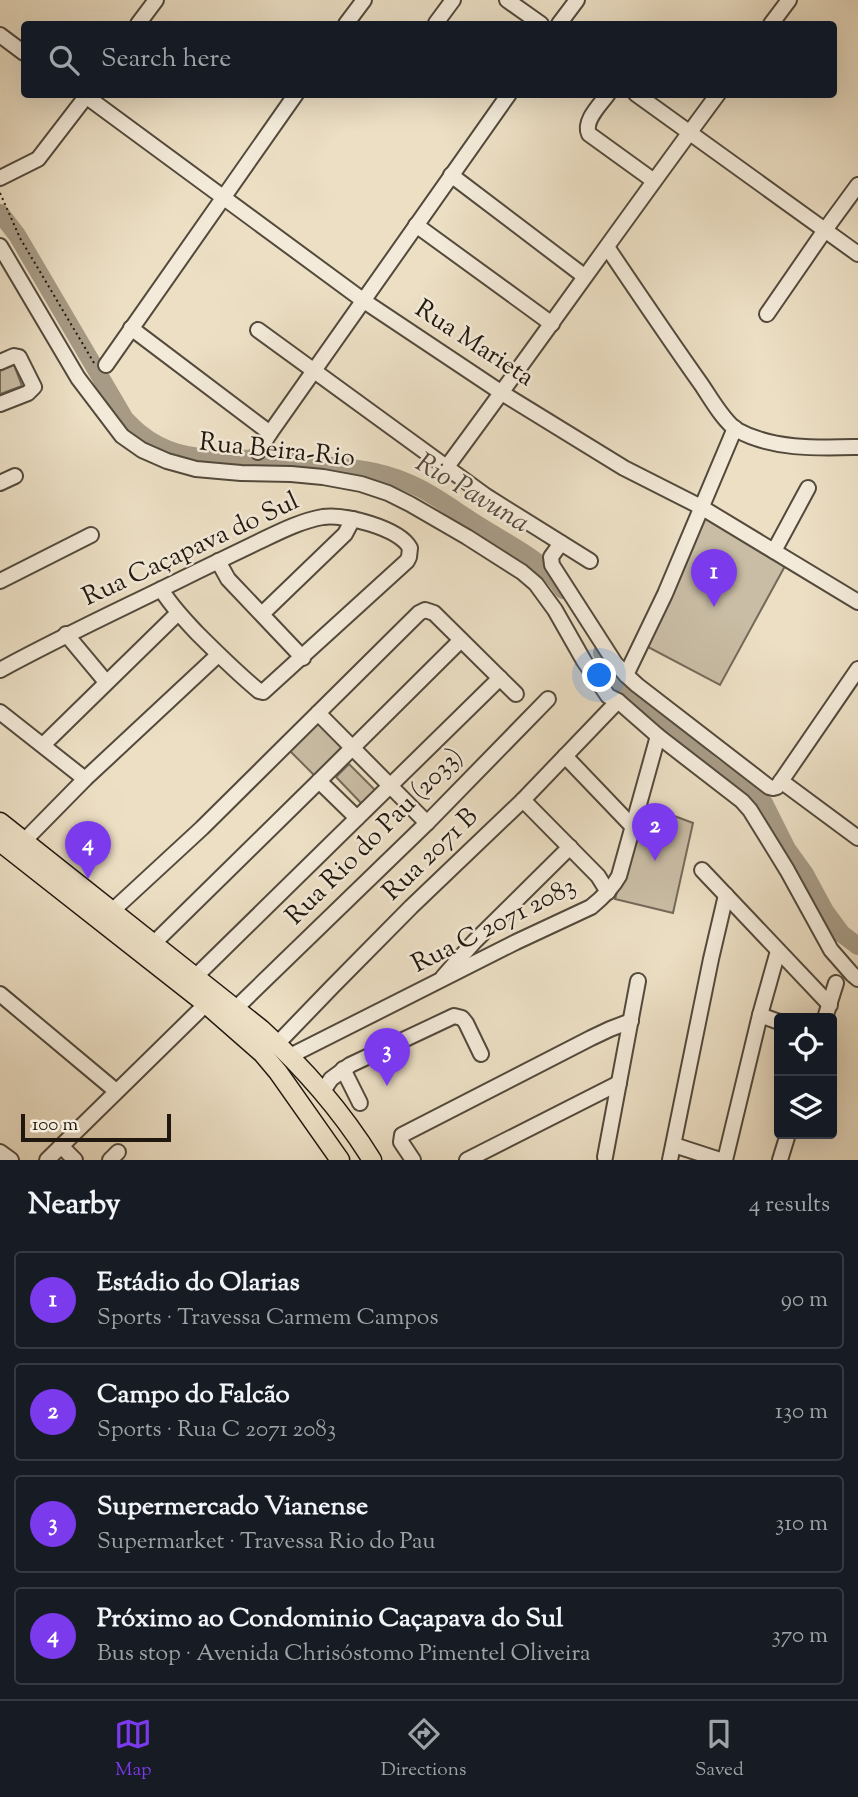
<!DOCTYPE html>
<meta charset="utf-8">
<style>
:root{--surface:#171b24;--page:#20242c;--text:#f1f3f6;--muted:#9ea1a6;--line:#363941;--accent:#7c3aed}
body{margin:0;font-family:"Sorts Mill Goudy",serif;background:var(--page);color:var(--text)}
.controls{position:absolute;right:21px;bottom:21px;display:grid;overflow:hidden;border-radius:7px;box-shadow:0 7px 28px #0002}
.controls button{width:63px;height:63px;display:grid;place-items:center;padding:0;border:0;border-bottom:2px solid var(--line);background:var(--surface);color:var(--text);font:35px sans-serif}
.scale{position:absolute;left:21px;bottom:18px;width:150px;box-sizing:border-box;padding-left:7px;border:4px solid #20180e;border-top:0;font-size:19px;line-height:24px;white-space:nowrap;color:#20180e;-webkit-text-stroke:5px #f3ead9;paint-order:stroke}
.you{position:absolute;left:600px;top:676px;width:24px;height:24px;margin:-18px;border:5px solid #fff;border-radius:50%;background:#1a73e8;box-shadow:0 0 0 10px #1a73e833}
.badge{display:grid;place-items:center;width:46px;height:46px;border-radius:50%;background:var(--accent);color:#fff;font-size:23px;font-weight:700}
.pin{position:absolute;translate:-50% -58px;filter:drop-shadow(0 2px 4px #0008)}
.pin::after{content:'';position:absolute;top:37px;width:24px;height:21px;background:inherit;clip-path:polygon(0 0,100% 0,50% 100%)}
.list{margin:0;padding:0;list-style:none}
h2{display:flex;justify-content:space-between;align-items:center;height:91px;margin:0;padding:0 28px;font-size:30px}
h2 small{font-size:23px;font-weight:400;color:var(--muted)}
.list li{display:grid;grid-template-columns:46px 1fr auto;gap:21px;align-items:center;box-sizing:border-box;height:98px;margin:0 14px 14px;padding:0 14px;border:2px solid var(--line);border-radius:7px}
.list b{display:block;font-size:26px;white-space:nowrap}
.list p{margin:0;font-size:23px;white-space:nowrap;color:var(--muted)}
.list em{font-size:23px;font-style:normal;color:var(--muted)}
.icon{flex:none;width:38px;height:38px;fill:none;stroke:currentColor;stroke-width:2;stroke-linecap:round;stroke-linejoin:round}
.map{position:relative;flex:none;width:858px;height:1160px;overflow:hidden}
.search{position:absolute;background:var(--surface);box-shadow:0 7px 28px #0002;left:21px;right:21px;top:21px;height:77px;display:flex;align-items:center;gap:18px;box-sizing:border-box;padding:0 24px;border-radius:7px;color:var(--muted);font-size:26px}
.sheet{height:539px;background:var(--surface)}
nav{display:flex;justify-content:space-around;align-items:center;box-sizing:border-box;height:98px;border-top:2px solid var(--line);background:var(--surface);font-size:19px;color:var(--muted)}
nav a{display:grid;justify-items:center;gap:4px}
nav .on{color:var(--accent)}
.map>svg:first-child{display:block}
</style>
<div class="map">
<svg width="858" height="1160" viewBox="0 0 858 1160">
<rect width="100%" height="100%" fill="#ecdfc4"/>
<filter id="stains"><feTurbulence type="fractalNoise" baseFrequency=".00286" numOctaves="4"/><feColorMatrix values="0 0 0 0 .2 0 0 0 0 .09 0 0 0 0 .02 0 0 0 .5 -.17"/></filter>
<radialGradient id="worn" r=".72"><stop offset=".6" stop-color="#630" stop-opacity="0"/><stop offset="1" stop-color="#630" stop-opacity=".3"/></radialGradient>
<!-- pitch -->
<g fill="#c9bda5" stroke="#746a5a" stroke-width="2">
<polygon points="14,365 22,386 0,394 0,371"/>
<polygon points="702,515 785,566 720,685 648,647"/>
<polygon points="318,723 342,747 314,775 290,751"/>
<polygon points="349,764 376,791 362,804 336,777"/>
<polygon points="642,804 693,823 673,913 615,899"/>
</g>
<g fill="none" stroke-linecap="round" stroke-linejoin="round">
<!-- river -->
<g stroke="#a79b86" stroke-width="18">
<path d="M0,213L17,235L125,419C135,429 145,439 158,445C190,462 228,458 263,459C283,460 302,463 322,465C339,467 358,468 375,472C422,482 449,508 488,531C514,547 547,563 563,590"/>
<polyline points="602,653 627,693 712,766 764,803 787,849 805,874 825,911 842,934 858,946"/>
</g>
<defs>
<g id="minor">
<polyline points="507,0 541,24"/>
<polyline points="436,23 453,0"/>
<polyline points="138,24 156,0"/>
<polyline points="346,24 364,0"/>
<polyline points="559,24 577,0"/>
<polyline points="771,24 789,0"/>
<polyline points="0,35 24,53"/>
<polyline points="83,94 364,301 502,393 624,468 701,507 858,602"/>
<path d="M608,94C600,105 583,121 589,134L654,181"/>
<polyline points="636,94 858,254"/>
<polyline points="451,175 584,276"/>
<polyline points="0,178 38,159 88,94"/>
<polyline points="416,225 552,324"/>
<polyline points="0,246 78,378 122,436 142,450 167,461 196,469 241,473 291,474 323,477 361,484 388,493 410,504 467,537 522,572 536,584 555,610 584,661 608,696 618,701 658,736 742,801 750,810 787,870 831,950 852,974 858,979"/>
<path d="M607,247C638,293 669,339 701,384C710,397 724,422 737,430C773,450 819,448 858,447"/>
<polyline points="767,314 825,230 858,185"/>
<polyline points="131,328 270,433"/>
<polyline points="258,330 486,496 590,561"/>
<polyline points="0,362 14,356 19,357 34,387 28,393 0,404"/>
<polyline points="106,365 296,94"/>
<polyline points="258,452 270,433 509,94"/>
<path d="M446,468C538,344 626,218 718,94"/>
<polyline points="0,483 15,476"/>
<polyline points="561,543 551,557 552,565 615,663 626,675 637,685 769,787 773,788 777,787 858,669"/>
<polyline points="774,551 808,488"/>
<polyline points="218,561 228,579 303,658"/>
<polyline points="0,581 91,535"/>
<polyline points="262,614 345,534 353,519"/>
<polyline points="66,634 106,682"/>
<path d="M0,670C64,635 130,605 196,572C217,562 237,552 258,542C279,532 300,521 323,517C345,514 399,528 410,548L409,557L407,561L263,692L259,691C237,673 217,653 197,633C184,619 171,606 161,589"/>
<polyline points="626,675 665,594 735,428"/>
<polyline points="0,712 85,779"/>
<polyline points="318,713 427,823"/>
<polyline points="43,745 178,613"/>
<polyline points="565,756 632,826"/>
<polyline points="319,781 357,818"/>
<polyline points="781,781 858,838"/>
<polyline points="523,800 598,876 608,892"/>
<polyline points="23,842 85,779 218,655"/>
<polyline points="702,870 830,1005"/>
<polyline points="111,912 202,828 419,613 425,610 434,613 516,694"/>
<polyline points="153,944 319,781 461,640"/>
<polyline points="195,977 500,678"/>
<polyline points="443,977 474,942 570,847"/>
<polyline points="0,994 116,1091"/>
<polyline points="235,1009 427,823 548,699"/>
<polyline points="760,1015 779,1022"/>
<polyline points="825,1018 836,983"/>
<polyline points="277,1044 332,987 411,907 523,800 618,701"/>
<path d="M290,1056L516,942L591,907C602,898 612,889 619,876L658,736"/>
<polyline points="343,1069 360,1103"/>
<polyline points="323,1091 331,1079 350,1065 454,1016 462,1018 466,1023 481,1054"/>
<polyline points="674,1145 720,1160"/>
<polyline points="61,1146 75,1160"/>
<polyline points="0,1152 11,1160"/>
<polyline points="605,1157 638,981"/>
<polyline points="47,1160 206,1004"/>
<polyline points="110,1160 118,1152"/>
<polyline points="413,1160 401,1142 402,1135 591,1038 610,1029 631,1021"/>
<polyline points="467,1160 619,1083"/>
<polyline points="670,1160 711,959 726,895"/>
<polyline points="725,1160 760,1015 778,951"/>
<polyline points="780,1160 788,1134"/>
</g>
<g id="major">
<path d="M0,822L261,1029C304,1068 341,1110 372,1160"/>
<polyline points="0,842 206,1004 262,1053 278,1072 340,1160"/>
</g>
</defs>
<!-- minor casing -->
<use href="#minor" stroke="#534a3c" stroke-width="18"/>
<!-- major casing -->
<use href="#major" stroke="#20180e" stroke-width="21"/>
<!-- path -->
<polyline stroke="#20180e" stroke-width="2" stroke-dasharray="2 3.5" stroke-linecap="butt" points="0,193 20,238 94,363"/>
<!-- minor -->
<use href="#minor" stroke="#f3ead9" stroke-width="14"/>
<!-- major -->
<use href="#major" stroke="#ecdfc4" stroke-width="18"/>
</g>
<g text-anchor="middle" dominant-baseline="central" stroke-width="5" stroke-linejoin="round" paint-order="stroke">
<!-- street labels -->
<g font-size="26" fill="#20180e" stroke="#f3ead9">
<text transform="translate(474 344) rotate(33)">Rua Marieta</text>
<text transform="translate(277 451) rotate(6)">Rua Beira-Rio</text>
<text transform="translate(191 550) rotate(-25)">Rua Caçapava do Sul</text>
<text transform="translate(375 837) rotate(-45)">Rua Rio do Pau (2033)</text>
<text transform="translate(431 855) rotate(-44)">Rua 2071 B</text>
<text transform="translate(494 926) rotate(-27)">Rua C 2071 2083</text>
</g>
<!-- water labels -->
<g font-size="28" font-style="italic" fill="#564c3e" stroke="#f3ead9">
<text transform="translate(472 494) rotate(31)">Rio Pavuna</text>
</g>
</g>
<rect width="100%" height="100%" filter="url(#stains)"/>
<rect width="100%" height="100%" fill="url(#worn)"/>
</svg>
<div class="controls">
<button><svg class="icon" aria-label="locate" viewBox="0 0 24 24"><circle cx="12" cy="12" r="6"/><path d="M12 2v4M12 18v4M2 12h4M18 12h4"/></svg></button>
<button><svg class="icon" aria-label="layers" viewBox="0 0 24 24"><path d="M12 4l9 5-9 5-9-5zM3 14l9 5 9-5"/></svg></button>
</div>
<div class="scale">100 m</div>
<div class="you"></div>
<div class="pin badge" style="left:714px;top:607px">1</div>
<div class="pin badge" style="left:655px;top:861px">2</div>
<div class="pin badge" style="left:387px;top:1086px">3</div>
<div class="pin badge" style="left:88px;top:879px">4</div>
<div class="search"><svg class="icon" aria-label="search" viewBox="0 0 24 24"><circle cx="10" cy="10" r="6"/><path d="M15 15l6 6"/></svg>Search here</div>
</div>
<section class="sheet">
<h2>Nearby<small>4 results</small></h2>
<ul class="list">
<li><span class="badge">1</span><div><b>Estádio do Olarias</b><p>Sports · Travessa Carmem Campos</p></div><em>90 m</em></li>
<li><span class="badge">2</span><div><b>Campo do Falcão</b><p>Sports · Rua C 2071 2083</p></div><em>130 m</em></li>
<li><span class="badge">3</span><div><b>Supermercado Vianense</b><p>Supermarket · Travessa Rio do Pau</p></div><em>310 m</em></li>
<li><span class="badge">4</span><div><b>Próximo ao Condominio Caçapava do Sul</b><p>Bus stop · Avenida Chrisóstomo Pimentel Oliveira</p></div><em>370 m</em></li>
</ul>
</section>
<nav>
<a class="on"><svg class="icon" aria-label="map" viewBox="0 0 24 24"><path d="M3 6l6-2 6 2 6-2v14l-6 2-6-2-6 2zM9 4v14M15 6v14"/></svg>Map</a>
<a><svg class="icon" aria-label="directions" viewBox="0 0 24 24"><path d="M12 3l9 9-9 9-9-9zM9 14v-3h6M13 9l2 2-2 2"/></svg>Directions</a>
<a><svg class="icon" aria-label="saved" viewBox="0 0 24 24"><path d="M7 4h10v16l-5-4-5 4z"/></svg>Saved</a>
</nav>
